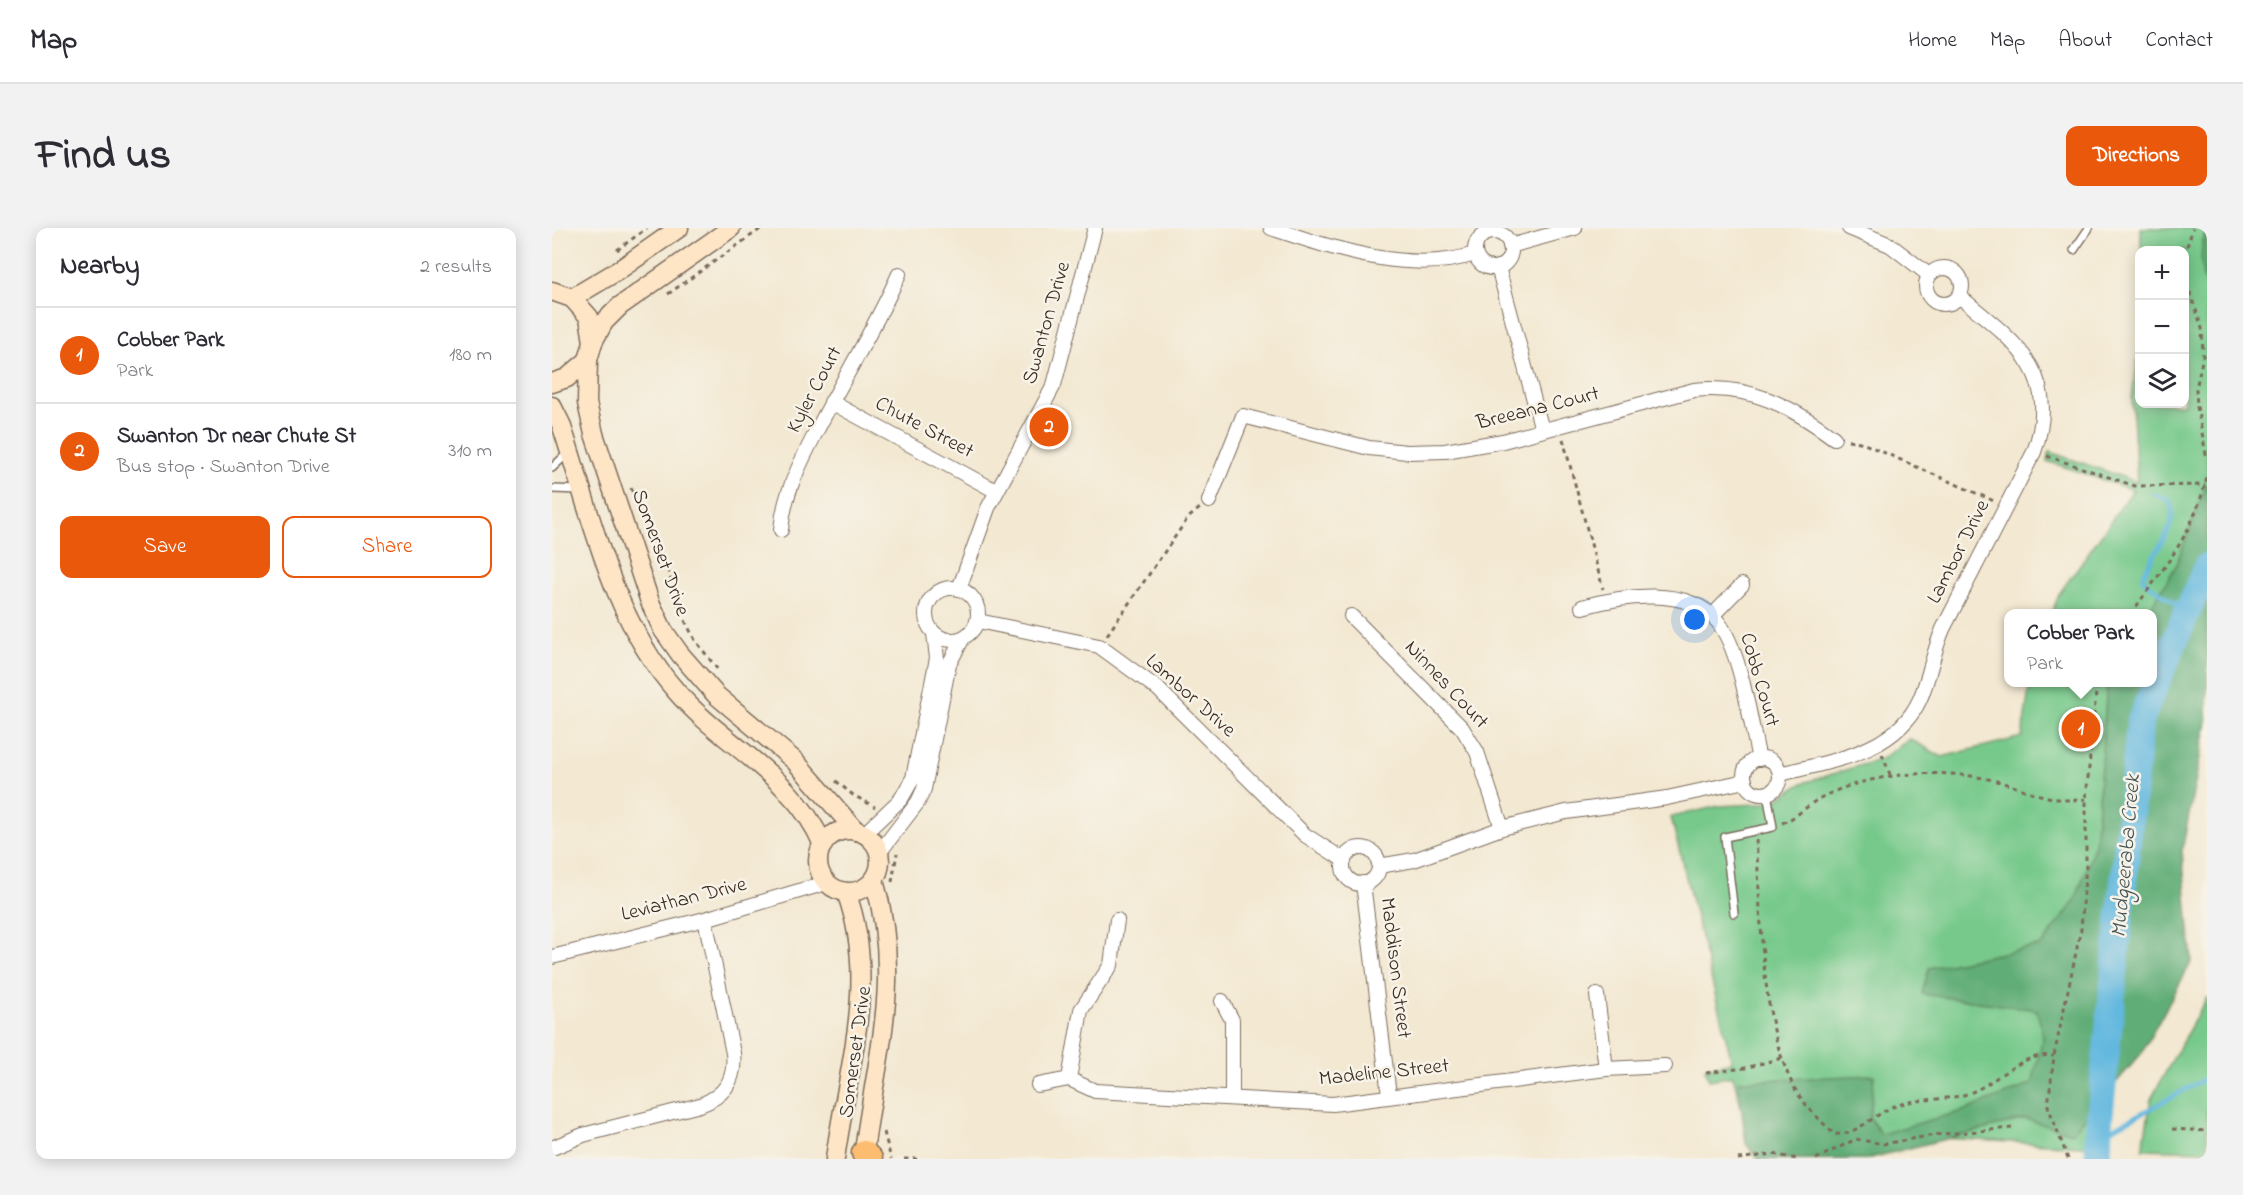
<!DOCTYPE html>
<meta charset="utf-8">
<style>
:root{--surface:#fff;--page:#f2f2f3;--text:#2b2b33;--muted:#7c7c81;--line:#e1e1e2;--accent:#ea580c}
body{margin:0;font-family:"Indie Flower",sans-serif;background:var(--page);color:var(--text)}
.controls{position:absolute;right:18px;top:18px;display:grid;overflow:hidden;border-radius:12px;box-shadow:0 3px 15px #0003}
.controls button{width:54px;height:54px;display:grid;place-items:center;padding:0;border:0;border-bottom:2px solid var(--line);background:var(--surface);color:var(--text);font:30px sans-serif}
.you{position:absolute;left:1143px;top:392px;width:21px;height:21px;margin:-15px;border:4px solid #fff;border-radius:50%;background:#1a73e8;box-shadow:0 0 0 9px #1a73e833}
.badge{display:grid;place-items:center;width:39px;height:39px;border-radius:50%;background:var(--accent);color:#fff;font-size:20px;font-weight:700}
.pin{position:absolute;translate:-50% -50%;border:3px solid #fff;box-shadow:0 2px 6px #0006}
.popup{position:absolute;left:1452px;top:381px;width:153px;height:78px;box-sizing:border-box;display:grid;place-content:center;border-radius:12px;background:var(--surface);filter:drop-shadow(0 2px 4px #0005);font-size:20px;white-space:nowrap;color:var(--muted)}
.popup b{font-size:22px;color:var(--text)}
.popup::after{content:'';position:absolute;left:50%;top:100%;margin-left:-12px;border:12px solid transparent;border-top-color:var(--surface)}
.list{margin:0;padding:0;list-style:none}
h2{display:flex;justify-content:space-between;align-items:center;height:78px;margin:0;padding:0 24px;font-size:26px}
h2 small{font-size:20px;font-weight:400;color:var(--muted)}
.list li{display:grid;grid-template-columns:39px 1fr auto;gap:18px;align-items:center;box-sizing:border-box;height:96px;padding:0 24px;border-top:2px solid var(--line)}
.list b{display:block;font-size:22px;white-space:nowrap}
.list p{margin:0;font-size:20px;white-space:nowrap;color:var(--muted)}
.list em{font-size:20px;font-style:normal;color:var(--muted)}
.actions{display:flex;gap:12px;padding:18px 24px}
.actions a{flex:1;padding:14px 0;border:2px solid var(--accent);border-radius:12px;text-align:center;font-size:21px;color:var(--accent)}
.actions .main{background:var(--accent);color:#fff}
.icon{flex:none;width:33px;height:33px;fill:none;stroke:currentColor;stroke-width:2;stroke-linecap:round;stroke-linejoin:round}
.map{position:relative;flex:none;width:1655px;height:931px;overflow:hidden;border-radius:12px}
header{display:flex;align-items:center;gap:36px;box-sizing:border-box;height:84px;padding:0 30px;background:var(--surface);border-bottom:2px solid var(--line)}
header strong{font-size:28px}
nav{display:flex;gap:33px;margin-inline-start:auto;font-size:21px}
.intro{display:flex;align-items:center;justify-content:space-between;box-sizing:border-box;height:144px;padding:0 36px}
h1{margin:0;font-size:42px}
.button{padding:15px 27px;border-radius:12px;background:var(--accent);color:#fff;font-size:21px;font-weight:700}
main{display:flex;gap:36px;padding:0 36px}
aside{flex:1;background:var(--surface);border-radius:12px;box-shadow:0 3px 15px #0003}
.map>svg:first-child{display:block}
</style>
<header>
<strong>Map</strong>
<nav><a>Home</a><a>Map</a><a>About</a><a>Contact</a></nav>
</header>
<div class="intro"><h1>Find us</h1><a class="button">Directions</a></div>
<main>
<aside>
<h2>Nearby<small>2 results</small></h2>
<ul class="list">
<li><span class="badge">1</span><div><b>Cobber Park</b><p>Park</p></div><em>180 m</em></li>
<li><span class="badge">2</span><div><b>Swanton Dr near Chute St</b><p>Bus stop · Swanton Drive</p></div><em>310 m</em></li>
</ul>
<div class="actions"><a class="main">Save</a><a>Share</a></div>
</aside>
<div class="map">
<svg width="1655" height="931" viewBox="0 0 1655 931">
<rect width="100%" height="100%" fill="#f7f3e8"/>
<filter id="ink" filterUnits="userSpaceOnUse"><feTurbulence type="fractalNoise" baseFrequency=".0167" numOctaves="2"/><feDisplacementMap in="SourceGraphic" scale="12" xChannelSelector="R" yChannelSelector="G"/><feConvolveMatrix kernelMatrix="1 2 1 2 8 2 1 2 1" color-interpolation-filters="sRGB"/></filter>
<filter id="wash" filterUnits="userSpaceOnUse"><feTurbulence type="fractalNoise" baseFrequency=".008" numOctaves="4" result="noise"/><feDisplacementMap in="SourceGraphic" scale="24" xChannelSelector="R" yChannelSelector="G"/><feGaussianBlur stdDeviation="1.35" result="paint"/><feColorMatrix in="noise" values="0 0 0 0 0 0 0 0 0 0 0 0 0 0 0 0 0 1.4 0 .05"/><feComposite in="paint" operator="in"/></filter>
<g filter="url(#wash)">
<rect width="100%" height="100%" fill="#f3e8d1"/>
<!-- green -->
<g fill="#77c98b" stroke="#597a54" stroke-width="1.5">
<polygon points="1589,0 1655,0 1655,338 1588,493 1547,896 1547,919 1317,906 1197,911 1181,848 1157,852 1153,840 1180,834 1119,589 1167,578 1206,576 1224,572 1251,555 1329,531 1358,511 1390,529 1470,509 1478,455 1601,454 1601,386 1500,385 1507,366 1581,262 1495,233 1498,224 1585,254 1580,170 1587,118 1588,176 1632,176 1632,22 1589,22"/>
<polygon points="1655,769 1655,923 1591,921 1599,871"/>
</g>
<!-- forest -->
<g fill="#61ad77" stroke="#4e6c4a" stroke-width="1.5">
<path d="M1655,0V63C1648,44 1647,19 1655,0Z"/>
<polygon points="1655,255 1655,493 1630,623 1640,733 1589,826 1520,905 1473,891 1315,931 1206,931 1194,916 1186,853 1322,847 1318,890 1329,906 1414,882 1480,856 1491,809 1485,782 1370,766 1377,740 1490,717 1523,673 1543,616 1555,455 1601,454 1601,386 1595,385 1623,340"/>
</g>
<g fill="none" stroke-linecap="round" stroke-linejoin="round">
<!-- stream -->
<g stroke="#62b8df" stroke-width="4.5">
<path d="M1602,266L1617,272C1631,299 1597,326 1590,351L1635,384"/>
<polyline points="1547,908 1655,850"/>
</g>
<!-- river -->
<polyline stroke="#62b8df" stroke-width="27" points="1546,931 1547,896 1588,493 1655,338"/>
</g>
</g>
<g filter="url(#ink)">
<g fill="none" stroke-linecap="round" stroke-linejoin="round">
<defs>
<g id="service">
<polyline points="1522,22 1537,0"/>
<polyline points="0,240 15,226"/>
<polyline points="0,261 28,262"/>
<polyline points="1182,685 1173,609 1221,599 1215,565"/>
</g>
<g id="minor">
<path d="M719,0C783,21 857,47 923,26"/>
<polyline points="1297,0 1338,17 1377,47"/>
<circle cx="941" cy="22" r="18"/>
<polyline points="958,18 1023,0"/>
<polyline points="946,39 990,202"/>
<circle cx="1392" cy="58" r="18"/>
<polyline points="279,174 444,263"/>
<path d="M657,273L691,188L817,220L855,224L893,223L951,213L1142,162C1197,156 1239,178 1282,210"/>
<path d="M229,302C232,265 248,236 264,204C291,151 323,100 347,46"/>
<circle cx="400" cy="386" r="26"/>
<polyline points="407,361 436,280 502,157 543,0"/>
<path d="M1030,379C1069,368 1136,357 1166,394C1189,423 1198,493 1207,531"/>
<polyline points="799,388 910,500 925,524 950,600"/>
<polyline points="1160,388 1190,357"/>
<polyline points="426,393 547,418 606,461 753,607 792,632"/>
<circle cx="1210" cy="548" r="18"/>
<path d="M1228,546C1279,533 1344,525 1368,471C1378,448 1381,424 1391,401L1482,224C1510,145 1462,113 1407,68"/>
<polyline points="312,606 349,571 361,550 385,430 382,406"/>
<circle cx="809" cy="638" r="18"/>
<polyline points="327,625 366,574 372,561 397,436 411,410"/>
<polyline points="827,638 862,632 950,600 1014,584 1115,570 1193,553"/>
<polyline points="811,655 837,867"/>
<polyline points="0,729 153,691 274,655"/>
<polyline points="1045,767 1054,841"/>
<polyline points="670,773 680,792 680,868"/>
<polyline points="517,851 529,782 559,737 565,692"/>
<polyline points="486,857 517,851 543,863 781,876 1054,841 1113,838"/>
<path d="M0,920L31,907L148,877C173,868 184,851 181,825L153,691"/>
</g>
<g id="secondary">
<polyline points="0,63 20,70 37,89 41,114 36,132 35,175 42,206 98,374 111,402 128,426 164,467 243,533 304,603"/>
<polyline points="20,70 67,42 127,0"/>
<polyline points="41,114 52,94 68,78 179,0"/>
<polyline points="0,155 15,150 36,132"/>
<path d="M0,178L9,196C39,286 60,391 124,463C170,517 243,548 271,617"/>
<circle cx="297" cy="633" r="31"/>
<path d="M283,931C295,842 327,752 294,664"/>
<path d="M311,931C323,831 352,753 322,652"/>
</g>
<polyline id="motorway" points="312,925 318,931"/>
</defs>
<!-- service casing -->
<use href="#service" stroke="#7b6c5d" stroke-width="10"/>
<!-- minor casing -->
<use href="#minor" stroke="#7b6c5d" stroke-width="16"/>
<!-- secondary casing -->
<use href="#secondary" stroke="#7b6c5d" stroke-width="21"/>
<!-- motorway casing -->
<use href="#motorway" stroke="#7b6c5d" stroke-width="27"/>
<!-- path -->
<g stroke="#7b6c5d" stroke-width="3" stroke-dasharray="4.5 4.5" stroke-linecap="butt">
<polyline points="65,22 95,0"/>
<polyline points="1632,27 1641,0"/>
<polyline points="1632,47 1650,100 1651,128 1644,161 1645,179 1655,231"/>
<polyline points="116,66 210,0"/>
<polyline points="1011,211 1051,361"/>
<polyline points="1296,212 1308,214 1442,273"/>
<polyline points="1495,228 1583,258 1653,257"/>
<polyline points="79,260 103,323 114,336 129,385 143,412 166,442"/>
<path d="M1579,386C1613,337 1640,309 1655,249"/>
<polyline points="555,407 636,290 648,280"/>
<polyline points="1330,526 1339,549"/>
<polyline points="284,553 301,567 323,579"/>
<path d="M1230,595C1246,589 1257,575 1272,568C1319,545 1385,540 1436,551C1470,558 1498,577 1534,571"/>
<path d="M1204,612C1210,687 1207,794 1243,861C1253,878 1268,892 1282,906C1305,908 1322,886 1343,878C1368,869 1395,874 1420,864C1446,853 1472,823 1502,828"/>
<polyline points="340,654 345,625"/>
<polyline points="1154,845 1193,840 1230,830"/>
<polyline points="1620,901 1655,903"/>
<polyline points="332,904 339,931"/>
<polyline points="352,931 365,931"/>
<polyline points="1186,931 1221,926 1245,931"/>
<polyline points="1264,931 1304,911 1331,916 1382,907 1460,900"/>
<polyline points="1516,931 1496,878 1502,828 1529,701 1534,637 1534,571 1545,454"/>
</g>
<!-- service -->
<use href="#service" stroke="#fff" stroke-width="7"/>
<!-- minor -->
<use href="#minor" stroke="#fff" stroke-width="14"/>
<!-- secondary -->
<use href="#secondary" stroke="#fee5c5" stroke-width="18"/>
<!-- motorway -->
<use href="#motorway" stroke="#fcbd6f" stroke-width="24"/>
</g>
</g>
<g text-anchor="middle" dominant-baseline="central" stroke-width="5" stroke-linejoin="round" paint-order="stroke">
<!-- street labels -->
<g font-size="21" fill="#3b2a1e" stroke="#f7f3e8">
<text transform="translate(495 95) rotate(-74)">Swanton Drive</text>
<text transform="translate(263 162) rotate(-62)">Kyler Court</text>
<text transform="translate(986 181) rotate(-14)">Breeana Court</text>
<text transform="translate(372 200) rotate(28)">Chute Street</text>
<text transform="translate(1407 324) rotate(-63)">Lambor Drive</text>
<text transform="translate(108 325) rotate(70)">Somerset Drive</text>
<text transform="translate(1207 452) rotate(74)">Cobb Court</text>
<text transform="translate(894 457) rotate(47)">Ninnes Court</text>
<text transform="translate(638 468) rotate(42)">Lambor Drive</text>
<text transform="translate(132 672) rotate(-14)">Leviathan Drive</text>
<text transform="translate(843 740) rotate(83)">Maddison Street</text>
<text transform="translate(304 824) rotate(-82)">Somerset Drive</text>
<text transform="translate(832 845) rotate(-6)">Madeline Street</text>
</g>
<!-- water labels -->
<g font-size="22" font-style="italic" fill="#475558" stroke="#f7f3e8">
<text transform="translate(1575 628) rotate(-85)">Mudgeeraba Creek</text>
</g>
</g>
</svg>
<div class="controls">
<button>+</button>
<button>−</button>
<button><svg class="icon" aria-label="layers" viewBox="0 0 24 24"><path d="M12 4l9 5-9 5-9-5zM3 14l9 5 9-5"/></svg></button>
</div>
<div class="you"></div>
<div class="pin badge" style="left:1529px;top:501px">1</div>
<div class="popup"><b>Cobber Park</b>Park</div>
<div class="pin badge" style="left:497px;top:199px">2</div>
</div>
</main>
